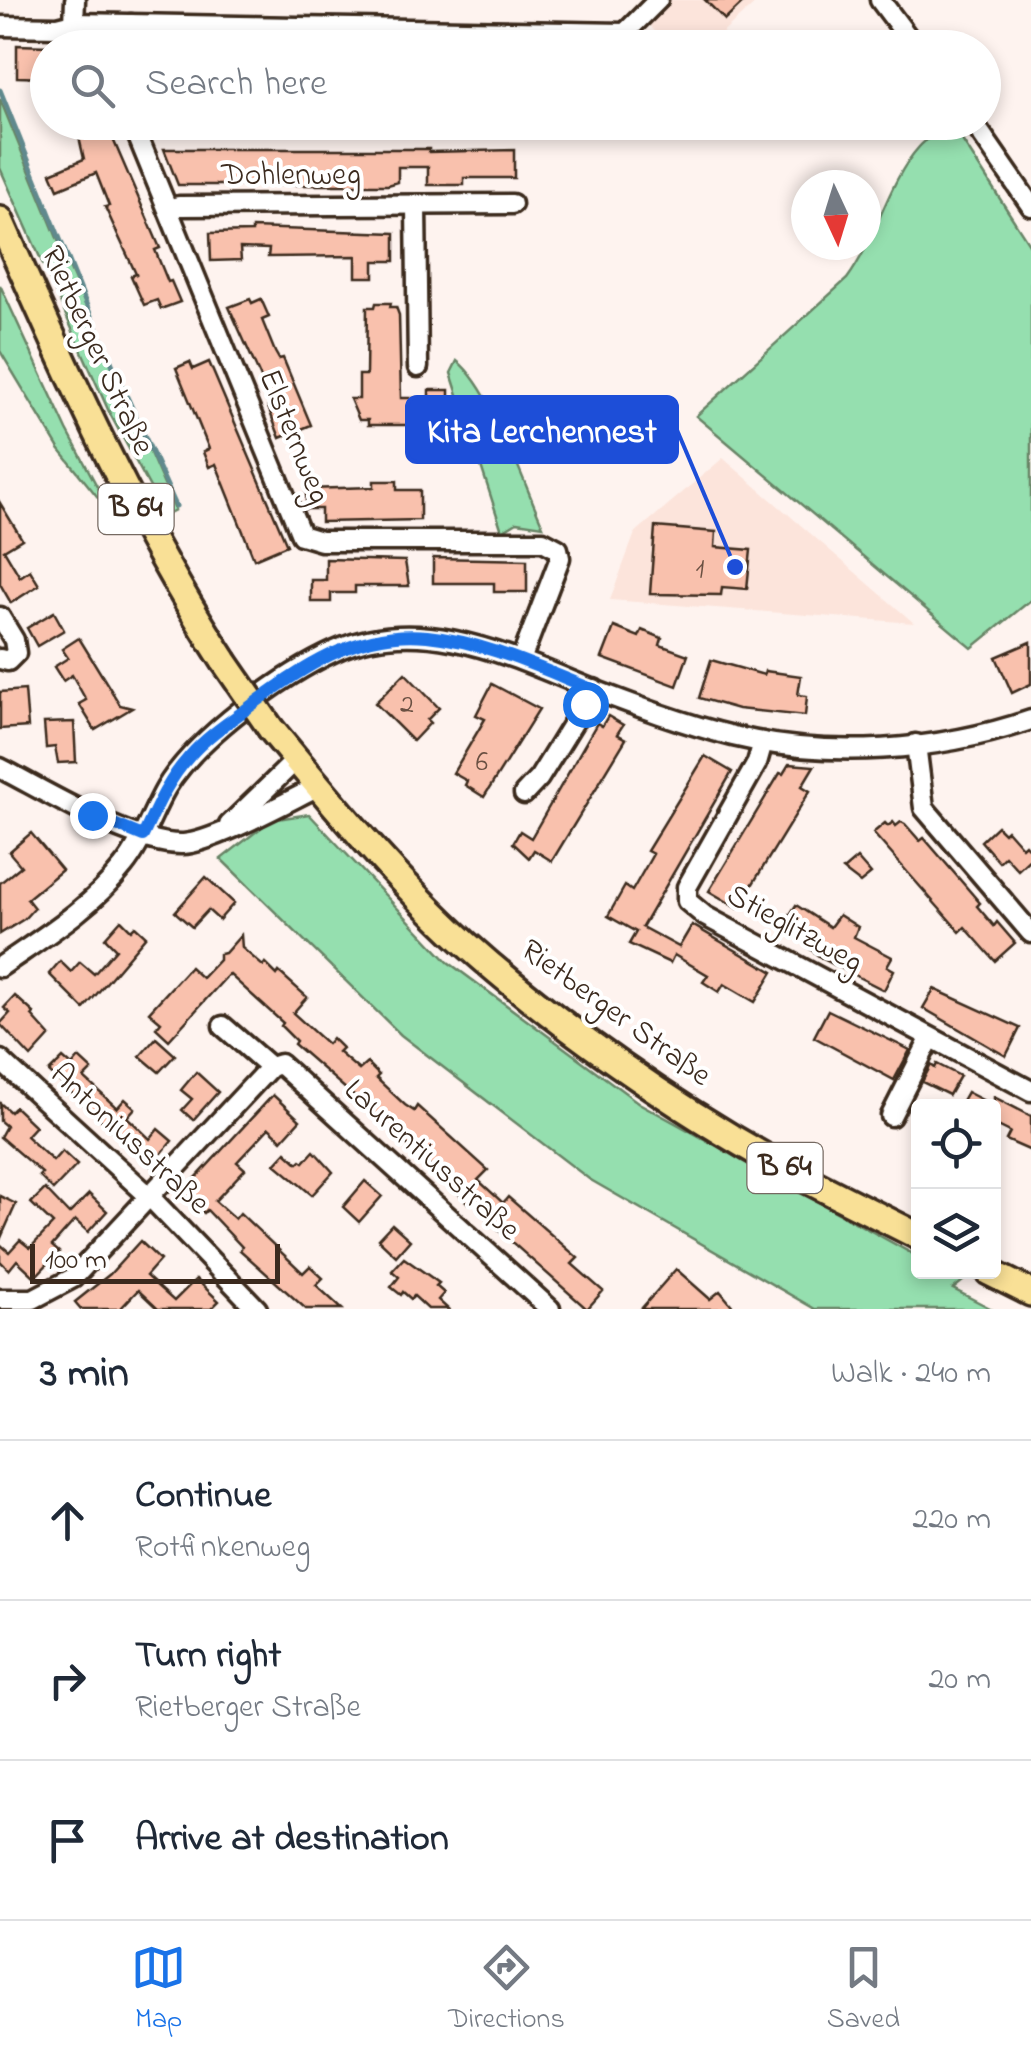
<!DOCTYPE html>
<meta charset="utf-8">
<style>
:root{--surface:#fff;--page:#f2f2f3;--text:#1f2937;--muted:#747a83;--line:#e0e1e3;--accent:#1a73e8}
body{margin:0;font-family:"Indie Flower",sans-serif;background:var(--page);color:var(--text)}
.controls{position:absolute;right:30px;bottom:30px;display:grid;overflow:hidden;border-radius:10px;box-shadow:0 5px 15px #0003}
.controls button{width:90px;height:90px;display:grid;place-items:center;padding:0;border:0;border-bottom:2px solid var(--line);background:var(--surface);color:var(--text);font:50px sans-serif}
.compass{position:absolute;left:791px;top:170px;width:90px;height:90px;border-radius:50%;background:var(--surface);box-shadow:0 5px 15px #0003;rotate:176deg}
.scale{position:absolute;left:30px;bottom:25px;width:250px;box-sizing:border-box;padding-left:10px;border:5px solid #3b2a1e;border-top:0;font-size:28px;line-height:35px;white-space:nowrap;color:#3b2a1e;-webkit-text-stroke:8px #fff;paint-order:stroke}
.stop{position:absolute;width:30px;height:30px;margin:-22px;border:8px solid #1a73e8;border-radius:50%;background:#fff}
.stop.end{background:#1a73e8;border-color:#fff;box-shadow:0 2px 10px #0008}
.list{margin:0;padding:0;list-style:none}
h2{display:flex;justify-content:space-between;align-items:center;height:130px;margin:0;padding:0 40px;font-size:42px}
h2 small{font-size:32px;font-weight:400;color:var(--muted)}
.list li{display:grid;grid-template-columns:65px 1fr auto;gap:30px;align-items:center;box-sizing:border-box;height:160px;padding:0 40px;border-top:2px solid var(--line)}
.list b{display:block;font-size:38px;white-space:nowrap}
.list p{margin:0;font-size:32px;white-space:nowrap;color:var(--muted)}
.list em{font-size:32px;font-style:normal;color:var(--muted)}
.icon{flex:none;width:55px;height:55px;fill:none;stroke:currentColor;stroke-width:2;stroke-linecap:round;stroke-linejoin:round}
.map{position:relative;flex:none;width:1031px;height:1309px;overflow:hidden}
.search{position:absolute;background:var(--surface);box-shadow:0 5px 15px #0003;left:30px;right:30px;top:30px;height:110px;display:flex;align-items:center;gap:25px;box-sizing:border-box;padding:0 35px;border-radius:55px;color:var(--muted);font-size:38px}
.sheet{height:610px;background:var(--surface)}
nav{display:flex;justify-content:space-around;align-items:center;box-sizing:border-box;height:140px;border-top:2px solid var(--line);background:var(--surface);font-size:28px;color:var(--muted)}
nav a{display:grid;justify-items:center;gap:5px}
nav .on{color:var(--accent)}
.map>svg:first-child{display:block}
</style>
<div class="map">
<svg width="1031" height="1309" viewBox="0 0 1031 1309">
<rect width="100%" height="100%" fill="#fef3ef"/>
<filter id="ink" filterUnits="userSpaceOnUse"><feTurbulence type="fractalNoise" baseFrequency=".01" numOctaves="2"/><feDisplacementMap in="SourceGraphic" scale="20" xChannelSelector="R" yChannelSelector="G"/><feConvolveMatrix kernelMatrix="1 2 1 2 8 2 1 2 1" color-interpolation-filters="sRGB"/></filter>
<g filter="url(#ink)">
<!-- built -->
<g fill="#fce4db">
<polygon points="668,0 759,0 707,47 670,47 647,23"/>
<polygon points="723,458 914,623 610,600 635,533"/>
</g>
<!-- green -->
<g fill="#95dfaf" stroke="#688466" stroke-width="2.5">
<polygon points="0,99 71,272 175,510 165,515 110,414 0,168"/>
<path d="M951,123L1031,247V600L972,648L696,416L847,279C876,240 888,181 919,147C927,138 940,130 951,123Z"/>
<polygon points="0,285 67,430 113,516 59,449 0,351"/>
<path d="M457,361C491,387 524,484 543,526L517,522L502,531L451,373Z"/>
<polygon points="309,814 448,962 639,1103 918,1257 918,1272 946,1272 963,1281 953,1289 992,1309 815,1309 589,1179 401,1035 221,859 271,820"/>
</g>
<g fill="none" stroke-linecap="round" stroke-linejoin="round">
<!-- stream -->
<polyline stroke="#61898d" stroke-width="5" points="0,90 93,321 176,506"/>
</g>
<!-- building -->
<g fill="#f9c1ad" stroke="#3b2a1e" stroke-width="2.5">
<polygon points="705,0 746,0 725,20"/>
<polygon points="17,45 48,46 48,78 17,77"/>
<polygon points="114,122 113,139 160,248 155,250 168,282 171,281 180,302 161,309 157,300 144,305 131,276 136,274 105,207 109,206 96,173 58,189 51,173 84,159 79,137"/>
<polygon points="164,149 429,149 429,152 514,150 514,178 464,178 464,185 428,185 428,167 398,167 398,182 388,185 178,185"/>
<polygon points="252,228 395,233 395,261 374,261 374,277 356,277 356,256 268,257 269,249 240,248 241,260 211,261 210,233 252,232"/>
<polygon points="250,299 252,303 261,299 269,317 262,320 275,352 279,359 283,358 311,425 280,438 268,407 273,405 229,307"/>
<polygon points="376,303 391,303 390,307 396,307 399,315 401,398 429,398 429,390 449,390 449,401 453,401 453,425 436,425 436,445 420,445 420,430 412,430 412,425 368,425 368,420 359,420 350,399 359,399 359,375 366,375 367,307 375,307"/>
<polygon points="190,362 193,369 209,362 287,545 254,559 216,464 209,467 203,452 209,449 176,368"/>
<polygon points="374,481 397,481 397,490 420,490 420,520 321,522 321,509 306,509 306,489 374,487"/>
<polygon points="0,503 22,539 4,550 20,577 30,570 39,585 11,603 0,584"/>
<polygon points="655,527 716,532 715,547 751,550 747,589 722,587 721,595 650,594"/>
<polygon points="433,558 527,560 527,592 494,592 494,583 433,583"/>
<polygon points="326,559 405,561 409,586 355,586 355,593 331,593 331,602 311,602 311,580 326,580"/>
<polygon points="54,612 64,630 37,646 27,628"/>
<polygon points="614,627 639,637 642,630 662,638 660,645 688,655 677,686 602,658"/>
<polygon points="79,638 120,705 132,708 95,730 79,704 86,700 72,675 63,681 54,667 68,658 62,649"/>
<polygon points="1031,642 1031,684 1012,693 996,657"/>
<polygon points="711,660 764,675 765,671 801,676 798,695 807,696 805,716 738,709 699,698"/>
<polygon points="405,673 439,708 427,720 430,723 413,741 375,703"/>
<polygon points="492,684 539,709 484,797 465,785 467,781 453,773 485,719 476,715"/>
<polygon points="25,690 28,727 0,729 0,692"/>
<polygon points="608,716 623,725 617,734 626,739 552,861 534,850 529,858 513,843 520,831 531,838 597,723 602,726"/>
<polygon points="74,722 76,762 58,763 55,747 46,748 44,723"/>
<polygon points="705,756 732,772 642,927 679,947 692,925 773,972 755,1002 724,984 719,992 703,982 708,975 674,955 670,963 629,944 636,932 608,916 625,886 632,891 653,854 647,851"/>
<polygon points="789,764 814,766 802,786 810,791 738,908 709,891 780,773 783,774"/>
<polygon points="893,822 896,826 901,822 905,824 920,841 924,838 980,903 977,906 994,926 997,922 1015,943 995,961 965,927 960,932 873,833 885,823 888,826"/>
<polygon points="997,826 1004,833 1007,830 1022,847 1025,844 1031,851 1031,858 1018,870 1005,856 999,862 981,841"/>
<polygon points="31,833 62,870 27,899 34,908 24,919 0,934 0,883 21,866 9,852"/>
<polygon points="857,858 871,874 860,883 843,870"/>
<polygon points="206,877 234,903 219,920 208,910 192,927 175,912"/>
<polygon points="796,905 830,927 839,915 858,927 854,937 892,957 887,966 894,970 884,990 821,958 809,948 811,944 782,927"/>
<polygon points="121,920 131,930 135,926 146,936 84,1009 49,974 60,961 71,972 80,962 94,974 116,949 105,938"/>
<polygon points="241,935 242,948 263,966 265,963 277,975 279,972 307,997 293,1013 327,1044 332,1038 342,1048 338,1052 359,1070 367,1063 379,1075 376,1078 405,1105 414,1111 417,1106 488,1170 478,1180 503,1203 508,1197 578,1258 572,1264 603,1291 587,1309 487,1220 492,1215 473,1198 468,1203 386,1124 294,1044 296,1041 281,1026 283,1023 229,974 169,1040 156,1028 161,1022 149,1012 190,967 202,978 219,960 219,954 225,953"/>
<polygon points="934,989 1020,1028 1006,1056 923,1008"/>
<polygon points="15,996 34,1013 32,1016 50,1036 31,1057 0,1024 10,1013 4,1008"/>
<polygon points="828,1010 910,1050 894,1080 814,1037"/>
<polygon points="156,1038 175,1055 159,1072 140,1056"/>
<polygon points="63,1058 72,1066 79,1058 92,1070 84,1078 117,1108 125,1099 135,1108 127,1117 150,1139 158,1129 172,1141 151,1166 49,1072"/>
<polygon points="937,1064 960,1076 949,1095 922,1082 931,1065 935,1068"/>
<polygon points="196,1072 218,1092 193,1120 182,1110 192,1099 181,1090"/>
<polygon points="967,1092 994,1106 994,1097 1031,1116 1031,1151 1006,1140 1010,1132 994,1124 994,1106 959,1106"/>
<polygon points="273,1095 300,1120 282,1140 269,1128 237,1162 245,1169 215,1201 235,1219 240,1213 303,1273 310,1266 323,1278 316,1285 342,1309 306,1309 240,1250 242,1247 207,1210 204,1213 182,1193"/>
<polygon points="0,1103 10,1112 15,1107 35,1126 26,1136 53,1161 62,1151 77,1165 53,1190 39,1176 42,1173 0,1137 6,1126 0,1121"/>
<polygon points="314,1151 333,1172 312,1195 275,1164 286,1152 298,1163 301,1160 304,1162"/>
<polygon points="365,1181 382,1196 359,1222 343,1207"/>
<polygon points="45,1189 69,1214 89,1194 107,1211 88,1232 75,1220 52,1246 59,1252 35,1277 17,1260 9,1270 0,1261 0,1244 9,1252 20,1240 30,1248 53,1224 31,1203"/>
<polygon points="0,1196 16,1204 0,1240"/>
<polygon points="392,1224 410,1240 396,1256 378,1239"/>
<polygon points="140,1241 160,1260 146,1276 174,1301 196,1279 219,1301 211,1309 158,1309 138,1290 120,1309 81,1309 75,1302 110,1274"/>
<polygon points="404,1258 439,1283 436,1286 444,1293 438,1300 448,1309 428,1309 414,1296 411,1299 403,1292 401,1295 391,1287 399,1277 392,1271"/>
<polygon points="676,1269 710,1299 720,1291 735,1309 641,1309"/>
</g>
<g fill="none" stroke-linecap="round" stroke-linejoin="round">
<defs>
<g id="street">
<polyline points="880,0 916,48"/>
<polyline points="74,23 75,0"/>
<polyline points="0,26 58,27 74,23 625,33 658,0"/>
<polyline points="625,33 640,48"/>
<polyline points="131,48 131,24"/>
<polyline points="132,122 301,535 321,541 543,541 558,549 560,558 521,660"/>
<polyline points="973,122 1031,206"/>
<polyline points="416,206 418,367"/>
<polyline points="168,209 179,206 512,204"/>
<polyline points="0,617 14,640 16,653 8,661 0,659"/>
<polyline points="763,742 757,763 687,887 687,901 705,916 1031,1091"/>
<polyline points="916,744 924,808 1031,933"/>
<path d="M0,768C45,791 134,846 183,844C212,843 288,801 317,787"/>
<polyline points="524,794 539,778 594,689"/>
<polyline points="229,825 296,760"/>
<path d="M0,967C43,937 90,909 123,867C142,844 151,814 166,788C196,738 282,675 335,651C420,612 510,656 589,688C636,706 684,724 733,736C829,759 937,752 1031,720"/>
<polyline points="223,1026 270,1067 280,1064 550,1309"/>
<polyline points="0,1060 150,1197 257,1309"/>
<polyline points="891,1116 930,1039"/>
<polyline points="0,1299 33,1299 73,1278 270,1067"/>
</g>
<g id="primary">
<path d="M0,220C67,372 134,522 224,661"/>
<path d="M271,729C332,803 394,878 465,943C555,1024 677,1109 783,1167C827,1191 873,1213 918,1236"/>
<polyline points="989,1272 1031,1293"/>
</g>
</defs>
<!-- street casing -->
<use href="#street" stroke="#3b2a1e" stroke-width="25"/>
<!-- primary casing -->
<use href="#primary" stroke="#3b2a1e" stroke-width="32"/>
<!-- street -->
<use href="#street" stroke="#fff" stroke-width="18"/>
<!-- primary -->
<use href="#primary" stroke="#f9e096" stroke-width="25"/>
<defs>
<polyline id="primary-bridge" points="224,661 271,729"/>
</defs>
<!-- primary-bridge casing -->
<use href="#primary-bridge" stroke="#3b2a1e" stroke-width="32" stroke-linecap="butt"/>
<!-- primary-bridge -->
<use href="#primary-bridge" stroke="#f9e096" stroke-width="25"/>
</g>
</g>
<g fill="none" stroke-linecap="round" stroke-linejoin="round" filter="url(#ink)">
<!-- route -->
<path stroke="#1a73e8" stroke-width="12" d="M92,815L143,836C156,808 168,780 189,757C205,738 227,723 248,708C300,669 357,629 427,636C486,642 539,668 594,690L585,704"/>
</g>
<g text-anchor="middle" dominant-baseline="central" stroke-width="8" stroke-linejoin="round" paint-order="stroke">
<!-- number labels -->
<g font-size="28" fill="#6a5042">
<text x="700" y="570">1</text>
<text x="407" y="705">2</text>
<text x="482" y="763">6</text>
</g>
<!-- shield labels -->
<g fill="#fff" stroke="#766a62" stroke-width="2.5">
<rect x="98.5" y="484" width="75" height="50" rx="8"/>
<rect x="747.5" y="1143" width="75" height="50" rx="8"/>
</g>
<g font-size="30" font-weight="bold" fill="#3b2a1e">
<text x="136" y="509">B 64</text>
<text x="785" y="1168">B 64</text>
</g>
<!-- street labels -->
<g font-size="32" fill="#3b2a1e" stroke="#fff">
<text x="291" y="176">Dohlenweg</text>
<text transform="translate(96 351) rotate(65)">Rietberger Straße</text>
<text transform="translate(293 437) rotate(68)">Elsternweg</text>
<text transform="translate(794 930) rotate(29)">Stieglitzweg</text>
<text transform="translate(615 1014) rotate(36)">Rietberger Straße</text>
<text transform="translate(129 1140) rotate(43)">Antoniusstraße</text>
<text transform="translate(431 1161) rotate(42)">Laurentiusstraße</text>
</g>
</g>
<!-- callouts -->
<path fill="none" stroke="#1d4ed8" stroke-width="4" d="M735 567L677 430"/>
<circle fill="#1d4ed8" stroke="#fff" stroke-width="4" cx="735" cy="567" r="10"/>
<rect fill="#1d4ed8" stroke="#1d4ed8" stroke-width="4" x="407" y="397" width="270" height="65" rx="10"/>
<g font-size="35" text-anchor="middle" font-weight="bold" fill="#fff">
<text x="542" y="442">Kita Lerchennest</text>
</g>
</svg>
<div class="controls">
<button><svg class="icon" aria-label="locate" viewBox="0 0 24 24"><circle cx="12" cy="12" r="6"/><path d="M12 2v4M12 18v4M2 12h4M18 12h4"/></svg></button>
<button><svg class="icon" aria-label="layers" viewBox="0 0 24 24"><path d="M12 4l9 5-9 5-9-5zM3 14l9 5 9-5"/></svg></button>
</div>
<svg class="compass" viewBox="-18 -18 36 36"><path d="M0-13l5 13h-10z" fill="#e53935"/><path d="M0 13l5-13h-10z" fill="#747a83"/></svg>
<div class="scale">100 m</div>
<div class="stop" style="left:585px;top:704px"></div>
<div class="stop end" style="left:92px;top:815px"></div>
<div class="search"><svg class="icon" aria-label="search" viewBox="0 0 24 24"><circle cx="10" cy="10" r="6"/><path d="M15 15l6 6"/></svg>Search here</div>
</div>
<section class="sheet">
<h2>3 min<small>Walk · 240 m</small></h2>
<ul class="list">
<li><svg class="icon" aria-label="ahead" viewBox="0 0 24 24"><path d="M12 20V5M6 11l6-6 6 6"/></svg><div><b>Continue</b><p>Rotfinkenweg</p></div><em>220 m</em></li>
<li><svg class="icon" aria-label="right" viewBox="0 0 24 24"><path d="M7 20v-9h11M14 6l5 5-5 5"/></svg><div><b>Turn right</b><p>Rietberger Straße</p></div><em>20 m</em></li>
<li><svg class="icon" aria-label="arrive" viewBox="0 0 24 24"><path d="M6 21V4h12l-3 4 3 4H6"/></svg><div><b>Arrive at destination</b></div></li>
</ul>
</section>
<nav>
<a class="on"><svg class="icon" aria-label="map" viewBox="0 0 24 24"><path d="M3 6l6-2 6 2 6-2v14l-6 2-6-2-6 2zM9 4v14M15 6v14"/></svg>Map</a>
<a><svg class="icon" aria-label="directions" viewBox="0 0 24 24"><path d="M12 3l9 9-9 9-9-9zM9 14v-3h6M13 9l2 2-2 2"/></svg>Directions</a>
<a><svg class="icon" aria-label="saved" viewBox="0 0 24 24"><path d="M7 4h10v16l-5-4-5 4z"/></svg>Saved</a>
</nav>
